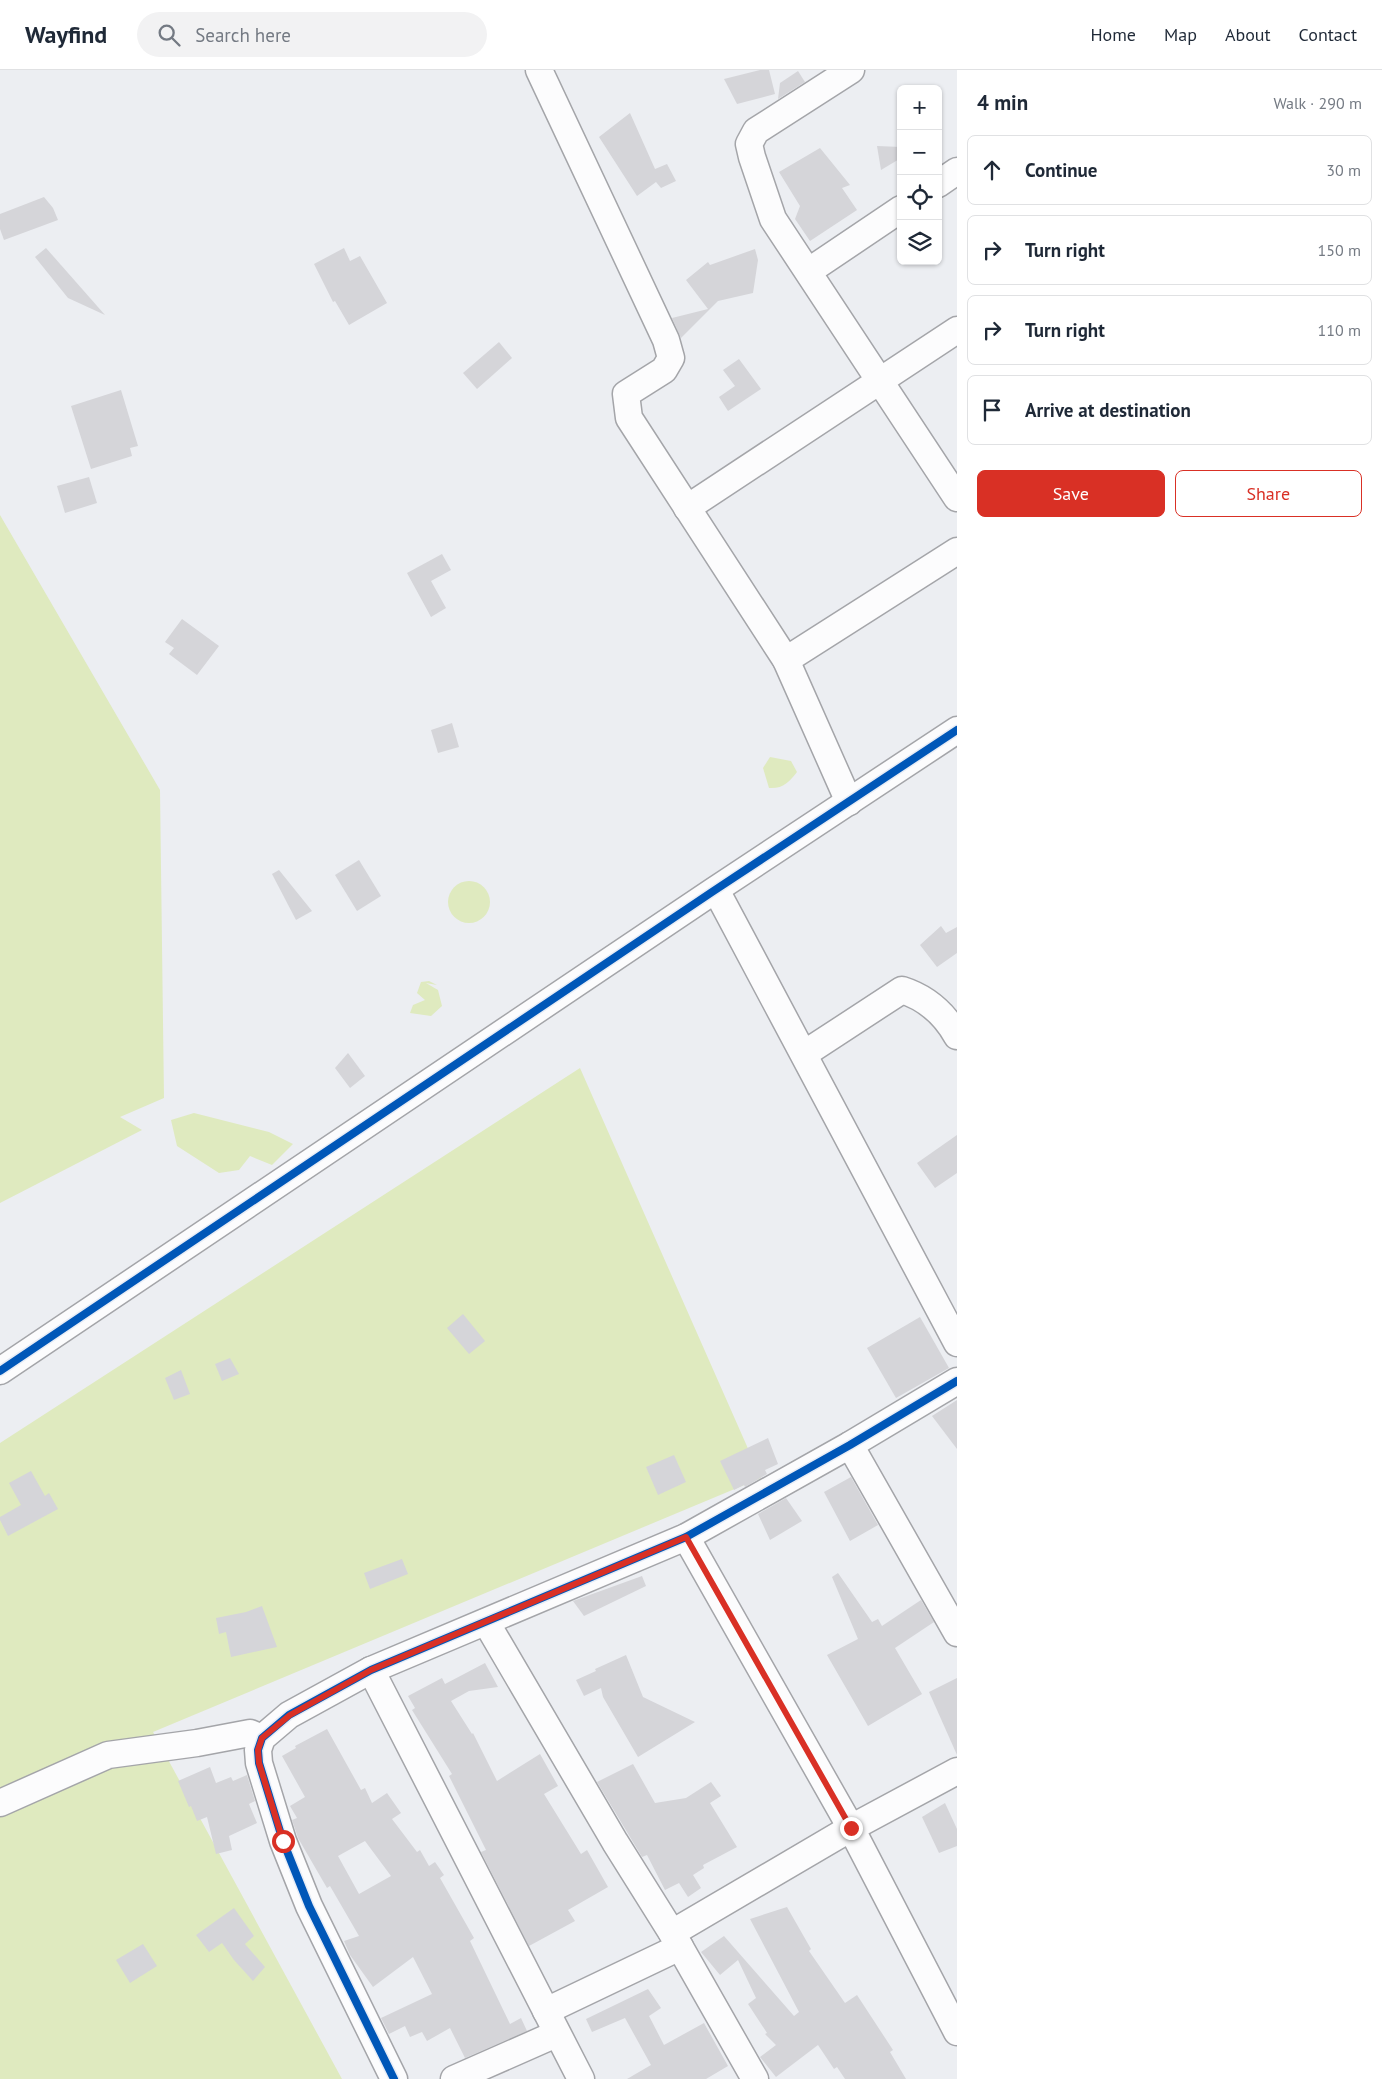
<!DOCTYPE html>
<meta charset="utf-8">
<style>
:root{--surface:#fff;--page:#f2f2f3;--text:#1f2937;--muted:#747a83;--line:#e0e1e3;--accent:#d93025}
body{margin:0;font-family:"PT Sans",sans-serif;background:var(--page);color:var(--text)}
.controls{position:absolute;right:15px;top:15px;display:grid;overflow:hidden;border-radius:8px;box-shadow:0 1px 4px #0004}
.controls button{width:45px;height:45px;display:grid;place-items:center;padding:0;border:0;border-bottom:1px solid var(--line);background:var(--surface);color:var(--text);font:25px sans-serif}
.stop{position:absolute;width:15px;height:15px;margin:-11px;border:4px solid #d93025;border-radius:50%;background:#fff}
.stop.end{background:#d93025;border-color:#fff;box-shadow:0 1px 5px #0008}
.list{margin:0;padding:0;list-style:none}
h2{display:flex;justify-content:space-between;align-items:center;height:65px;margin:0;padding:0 20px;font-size:21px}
h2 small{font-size:16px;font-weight:400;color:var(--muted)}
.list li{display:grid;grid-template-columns:32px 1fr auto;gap:15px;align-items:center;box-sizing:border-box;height:70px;margin:0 10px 10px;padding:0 10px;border:1px solid var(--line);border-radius:8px}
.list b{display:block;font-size:19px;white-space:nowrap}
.list em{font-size:16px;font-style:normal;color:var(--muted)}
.actions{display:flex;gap:10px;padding:15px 20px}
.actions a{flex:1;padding:11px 0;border:1px solid var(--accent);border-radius:8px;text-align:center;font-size:18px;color:var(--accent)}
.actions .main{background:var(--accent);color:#fff}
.icon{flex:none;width:28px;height:28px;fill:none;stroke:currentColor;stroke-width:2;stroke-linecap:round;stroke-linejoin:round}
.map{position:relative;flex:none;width:957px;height:2009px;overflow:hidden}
header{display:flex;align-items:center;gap:30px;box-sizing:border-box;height:70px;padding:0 25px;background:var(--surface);border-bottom:1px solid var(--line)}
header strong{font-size:24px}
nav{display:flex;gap:28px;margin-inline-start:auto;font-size:18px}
.search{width:350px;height:45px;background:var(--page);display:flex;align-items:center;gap:12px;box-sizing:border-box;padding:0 18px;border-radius:28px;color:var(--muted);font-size:19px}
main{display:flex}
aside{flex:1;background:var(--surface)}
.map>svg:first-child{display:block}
</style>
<header>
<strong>Wayfind</strong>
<div class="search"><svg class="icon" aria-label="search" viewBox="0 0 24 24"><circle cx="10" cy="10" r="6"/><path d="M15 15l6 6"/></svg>Search here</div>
<nav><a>Home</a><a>Map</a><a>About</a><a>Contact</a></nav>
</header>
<main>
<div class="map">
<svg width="957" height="2009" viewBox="0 0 957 2009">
<rect width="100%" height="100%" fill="#eceef2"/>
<!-- green -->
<g fill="#dfeabf">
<polygon points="0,445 160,720 164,1028 120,1047 142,1060 0,1133"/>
<path d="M770,687L791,691L797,702C789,712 783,719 769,718L763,698Z"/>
<circle cx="469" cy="832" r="21"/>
<polygon points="429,911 437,915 426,913 438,920 442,936 431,946 410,943 413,935 425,930 417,923 421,912"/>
<polygon points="580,998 761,1408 153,1662 342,2009 0,2009 0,1373"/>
<polygon points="194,1043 269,1062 293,1074 272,1095 250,1086 239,1100 219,1103 177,1076 171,1050"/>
</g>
<!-- building -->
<g fill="#d5d5d9" fill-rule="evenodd">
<polygon points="760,0 769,0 775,24 737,34 724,9"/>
<polygon points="798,1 805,12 778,29 780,13"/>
<polygon points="630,43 655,99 667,94 676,111 661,118 656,112 637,126 599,67"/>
<polygon points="877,76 901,77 901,88 881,100"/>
<polygon points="820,78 850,115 842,118 857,140 810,171 795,149 800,136 779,102"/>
<polygon points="44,127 53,138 58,150 4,170 0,159 0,144"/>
<polygon points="46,178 105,245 68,228 35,187"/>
<polygon points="344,178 350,191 360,186 387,233 349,255 335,231 333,232 314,194"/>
<polygon points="755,179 758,190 753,223 718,231 681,268 672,248 708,239 686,210 708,192 710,195"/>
<polygon points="499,272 512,288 477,319 463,303"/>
<polygon points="739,289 761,319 728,341 719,327 735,316 723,300"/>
<polygon points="121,320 138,376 130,378 132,386 91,399 71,336"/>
<polygon points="89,407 97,433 65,443 57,416"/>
<polygon points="442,484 451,500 431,511 446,538 431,547 407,503"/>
<polygon points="182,549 219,576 197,605 169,584 174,578 165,572"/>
<polygon points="452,653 459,677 438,683 431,660"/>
<polygon points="359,790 381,826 357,841 335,805"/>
<polygon points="279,800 312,841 296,850 272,804"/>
<polygon points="941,856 946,863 957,857 957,883 937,897 920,875"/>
<polygon points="348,983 365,1006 350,1018 335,998"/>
<polygon points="957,1065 957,1103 935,1118 917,1093"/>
<polygon points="463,1244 485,1271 469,1284 447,1258"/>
<polygon points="920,1247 949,1298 896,1328 867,1278"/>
<polygon points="230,1288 239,1304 222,1311 215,1294"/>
<polygon points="181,1300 190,1324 174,1330 165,1308"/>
<polygon points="957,1330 957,1379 932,1346"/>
<polygon points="768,1368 778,1394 765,1400 767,1404 745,1417 744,1415 734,1420 720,1391"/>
<polygon points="674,1385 686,1412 658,1425 646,1397"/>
<polygon points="31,1401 45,1426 49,1423 58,1439 8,1466 0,1450 0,1447 21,1435 9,1413"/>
<polygon points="851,1407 878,1455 850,1471 824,1422"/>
<polygon points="786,1428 802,1451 770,1470 758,1444"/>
<polygon points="402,1489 408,1504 370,1519 364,1503"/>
<polygon points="838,1503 872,1552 878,1549 882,1556 921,1530 934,1552 895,1578 922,1624 868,1656 827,1585 858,1569 832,1507"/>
<polygon points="642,1506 646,1516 584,1546 573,1531"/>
<polygon points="262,1536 277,1577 231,1587 226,1562 219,1564 216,1548 246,1542"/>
<polygon points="626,1585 643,1627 695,1652 638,1687 603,1627 601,1618 584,1626 576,1610 596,1601 595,1599"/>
<polygon points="485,1593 498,1617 469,1621 451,1631 472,1664 473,1663 497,1711 540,1684 558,1716 544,1724 581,1784 587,1780 608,1817 568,1840 575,1851 529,1876 481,1782 486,1780 449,1706 452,1704 412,1640 415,1638 408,1626 442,1608 445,1614"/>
<polygon points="957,1608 957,1685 929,1622"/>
<path d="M327,1659L361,1720L365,1718L372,1733L387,1723L401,1743L392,1749L417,1782L420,1780L429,1796L435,1792L444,1805L440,1808L474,1868L470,1871L510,1954L521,1948L527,1961L465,1988L450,1958L427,1971L422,1962L410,1967L405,1956L389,1964L381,1948L432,1924L413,1887L373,1917L350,1885L344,1871L359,1866L330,1816L327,1818L298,1768L292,1750L297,1748L290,1736L305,1727L282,1686L296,1678L295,1676ZM365,1771L391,1806L359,1824L338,1786Z"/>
<polygon points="633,1694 655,1733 686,1728 711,1712 721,1726 710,1733 737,1777 703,1795 704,1798 693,1805 701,1818 688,1827 679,1813 665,1820 647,1785 642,1787 597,1712"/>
<polygon points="210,1697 216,1713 231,1707 233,1711 247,1705 255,1731 249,1734 257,1753 229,1766 232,1780 216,1784 207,1747 197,1751 191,1736 189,1737 178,1711"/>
<polygon points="945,1733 957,1759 957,1776 939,1783 922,1747"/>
<polygon points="787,1837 811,1879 809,1881 845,1933 857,1925 893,1980 890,1982 906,2009 845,2009 837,1997 834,1999 818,1975 776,2007 760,1987 776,1975 765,1964 767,1963 748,1934 756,1928 738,1890 720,1905 701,1882 724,1866 794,1946 799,1942 750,1849"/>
<polygon points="234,1838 254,1866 245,1874 265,1897 253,1911 234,1890 222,1873 209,1882 196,1865"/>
<polygon points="143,1874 157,1896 130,1913 116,1890"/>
<polygon points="648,1919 661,1938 649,1946 664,1975 704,1953 728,1996 706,2009 627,2009 651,1995 625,1948 592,1962 586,1949"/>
</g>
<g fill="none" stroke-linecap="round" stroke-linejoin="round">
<defs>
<g id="minor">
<polyline points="539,0 666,270 671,288 664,300 626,324 629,348 786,590 849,732"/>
<polyline points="851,0 756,61 749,74 752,87 773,149 957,428"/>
<polyline points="938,114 957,101"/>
<polyline points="809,201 901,139"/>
<polyline points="687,438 957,260"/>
<polyline points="786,590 957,481"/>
<polyline points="716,820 957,1273"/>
<path d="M804,984L902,920C927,928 944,943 957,966"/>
<polyline points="0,1301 712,822 957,660"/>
<polyline points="850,1375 957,1563"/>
<polyline points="686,1467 851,1758 957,1962"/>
<polyline points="486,1552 615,1772 672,1863 755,2009"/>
<polyline points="371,1600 581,2009"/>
<polyline points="0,1733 108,1685 197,1673 250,1663 262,1668"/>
<polyline points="672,1863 851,1758 957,1701"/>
<polyline points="546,1941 680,1877"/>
<polyline points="394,2009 309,1836 283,1771 259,1693 258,1680 262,1668 289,1645 371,1600 686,1467 850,1375 957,1311"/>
<polyline points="454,2009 556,1964"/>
</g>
</defs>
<!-- minor casing -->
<use href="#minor" stroke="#a4a5a9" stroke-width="29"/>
<!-- minor -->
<use href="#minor" stroke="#fcfcfd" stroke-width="26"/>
<defs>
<g id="cycleway">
<polyline points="0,1301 712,822 957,660"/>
<polyline points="394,2009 309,1836 283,1771 259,1693 258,1680 262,1668 289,1645 371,1600 686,1467 850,1375 957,1311"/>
</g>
</defs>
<!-- cycleway casing -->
<use href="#cycleway" stroke="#e8edf6" stroke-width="11"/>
<!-- cycleway -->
<use href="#cycleway" stroke="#0057b8" stroke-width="8"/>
</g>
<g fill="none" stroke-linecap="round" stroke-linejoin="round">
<!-- route -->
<polyline stroke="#d93025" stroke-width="6" points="283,1771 259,1693 258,1680 262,1668 290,1645 371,1600 686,1467 851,1758"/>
</g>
</svg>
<div class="controls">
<button>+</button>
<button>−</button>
<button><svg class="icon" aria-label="locate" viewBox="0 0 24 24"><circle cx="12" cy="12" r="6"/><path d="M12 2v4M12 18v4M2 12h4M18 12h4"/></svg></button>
<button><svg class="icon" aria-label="layers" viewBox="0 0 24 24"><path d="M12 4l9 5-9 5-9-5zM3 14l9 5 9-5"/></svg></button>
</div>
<div class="stop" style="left:283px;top:1771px"></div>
<div class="stop end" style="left:851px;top:1758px"></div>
</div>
<aside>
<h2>4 min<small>Walk · 290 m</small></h2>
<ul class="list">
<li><svg class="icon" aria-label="ahead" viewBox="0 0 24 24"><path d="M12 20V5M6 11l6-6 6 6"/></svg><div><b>Continue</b></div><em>30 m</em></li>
<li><svg class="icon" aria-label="right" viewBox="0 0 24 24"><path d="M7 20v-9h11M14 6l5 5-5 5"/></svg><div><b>Turn right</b></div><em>150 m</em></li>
<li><svg class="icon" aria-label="right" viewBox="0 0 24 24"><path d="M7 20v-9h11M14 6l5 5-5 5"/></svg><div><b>Turn right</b></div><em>110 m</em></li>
<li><svg class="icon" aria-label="arrive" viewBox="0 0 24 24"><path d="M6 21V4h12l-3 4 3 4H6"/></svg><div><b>Arrive at destination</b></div></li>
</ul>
<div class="actions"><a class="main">Save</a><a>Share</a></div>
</aside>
</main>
